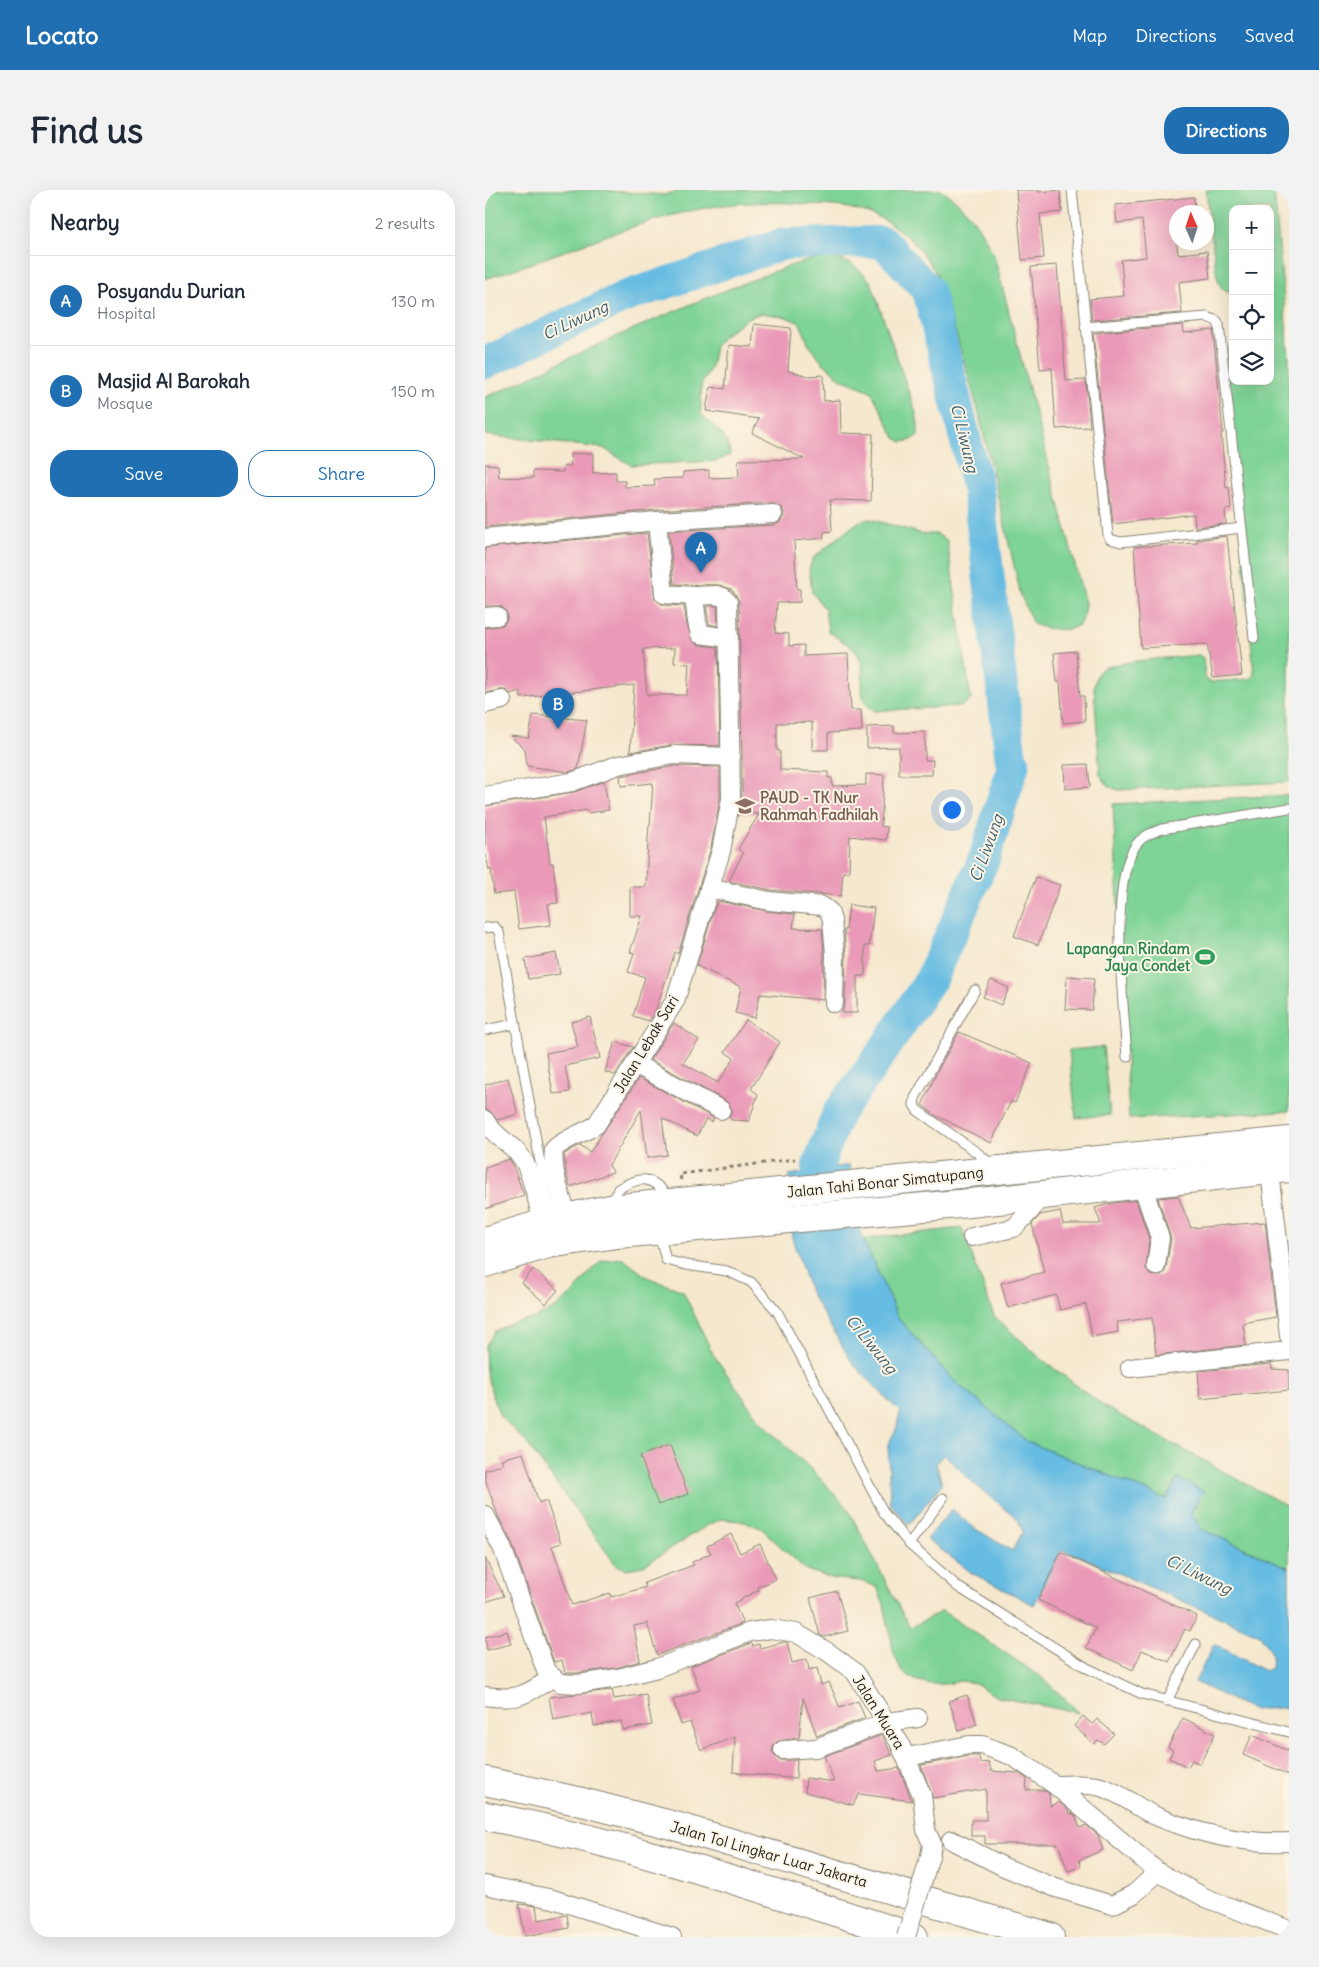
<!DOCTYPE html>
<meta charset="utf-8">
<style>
:root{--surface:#fff;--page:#f2f2f3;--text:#1f2937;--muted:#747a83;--line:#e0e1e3;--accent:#1f6fb2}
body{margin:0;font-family:Delius,sans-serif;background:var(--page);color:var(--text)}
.controls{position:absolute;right:15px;top:15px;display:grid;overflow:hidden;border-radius:10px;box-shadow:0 5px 20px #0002}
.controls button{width:45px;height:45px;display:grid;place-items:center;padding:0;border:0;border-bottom:1px solid var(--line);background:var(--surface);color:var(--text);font:25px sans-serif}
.compass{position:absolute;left:684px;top:15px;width:45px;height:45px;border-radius:50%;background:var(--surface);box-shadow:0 5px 20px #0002;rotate:357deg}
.you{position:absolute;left:466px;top:619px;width:18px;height:18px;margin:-12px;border:4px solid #fff;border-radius:50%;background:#1a73e8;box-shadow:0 0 0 8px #1a73e833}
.badge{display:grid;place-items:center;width:32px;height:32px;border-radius:50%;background:var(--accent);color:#fff;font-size:16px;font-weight:700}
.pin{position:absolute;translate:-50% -41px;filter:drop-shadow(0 1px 2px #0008)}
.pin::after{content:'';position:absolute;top:26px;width:18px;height:15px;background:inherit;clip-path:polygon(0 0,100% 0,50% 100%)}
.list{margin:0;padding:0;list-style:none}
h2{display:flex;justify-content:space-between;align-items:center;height:65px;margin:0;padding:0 20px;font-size:21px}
h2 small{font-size:16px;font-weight:400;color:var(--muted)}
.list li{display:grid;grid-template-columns:32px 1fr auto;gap:15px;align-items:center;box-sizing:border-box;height:90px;padding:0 20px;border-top:1px solid var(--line)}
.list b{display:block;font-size:19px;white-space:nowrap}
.list p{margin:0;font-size:16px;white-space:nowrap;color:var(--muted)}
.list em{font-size:16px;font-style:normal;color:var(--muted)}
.actions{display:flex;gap:10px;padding:15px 20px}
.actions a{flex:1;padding:11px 0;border:1px solid var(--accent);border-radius:20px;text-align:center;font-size:18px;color:var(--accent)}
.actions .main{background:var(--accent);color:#fff}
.icon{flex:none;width:28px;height:28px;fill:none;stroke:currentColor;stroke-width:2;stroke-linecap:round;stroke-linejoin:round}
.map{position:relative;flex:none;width:804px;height:1747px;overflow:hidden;border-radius:20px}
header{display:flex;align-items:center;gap:30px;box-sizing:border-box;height:70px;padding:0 25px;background:var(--accent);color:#fff}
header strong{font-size:24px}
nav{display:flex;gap:28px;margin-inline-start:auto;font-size:18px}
.intro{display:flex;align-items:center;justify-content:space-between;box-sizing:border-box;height:120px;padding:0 30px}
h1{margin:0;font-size:35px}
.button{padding:12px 22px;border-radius:20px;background:var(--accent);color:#fff;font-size:18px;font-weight:700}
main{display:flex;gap:30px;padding:0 30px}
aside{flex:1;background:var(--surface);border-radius:20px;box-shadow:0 5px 20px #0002}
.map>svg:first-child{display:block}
</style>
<header>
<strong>Locato</strong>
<nav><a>Map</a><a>Directions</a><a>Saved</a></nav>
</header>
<div class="intro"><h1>Find us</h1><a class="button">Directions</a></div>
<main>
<aside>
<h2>Nearby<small>2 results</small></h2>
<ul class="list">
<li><span class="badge">A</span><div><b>Posyandu Durian</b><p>Hospital</p></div><em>130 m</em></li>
<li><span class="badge">B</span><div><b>Masjid Al Barokah</b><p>Mosque</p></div><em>150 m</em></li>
</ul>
<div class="actions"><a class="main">Save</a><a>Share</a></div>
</aside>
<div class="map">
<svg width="804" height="1747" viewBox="0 0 804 1747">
<rect width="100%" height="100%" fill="#fcf5e5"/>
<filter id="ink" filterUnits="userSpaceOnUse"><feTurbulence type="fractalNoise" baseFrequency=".02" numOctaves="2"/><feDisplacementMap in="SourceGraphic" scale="10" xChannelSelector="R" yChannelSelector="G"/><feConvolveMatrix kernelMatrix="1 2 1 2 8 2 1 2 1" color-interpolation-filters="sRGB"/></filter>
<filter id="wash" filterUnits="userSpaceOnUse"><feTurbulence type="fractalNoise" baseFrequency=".0096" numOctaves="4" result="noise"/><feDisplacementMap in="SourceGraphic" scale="20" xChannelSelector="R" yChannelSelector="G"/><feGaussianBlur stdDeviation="1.12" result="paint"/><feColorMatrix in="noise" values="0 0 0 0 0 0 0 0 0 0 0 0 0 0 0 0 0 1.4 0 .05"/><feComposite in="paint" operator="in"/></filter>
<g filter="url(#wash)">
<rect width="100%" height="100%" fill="#f5e8ce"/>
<!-- green -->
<g fill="#7ed396" stroke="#4d7859">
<path d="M0,0H116L179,5L196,0H456C485,19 493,35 509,65L600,413C599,420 599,431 592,436C582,443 558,438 548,434L536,406L494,224L458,99C443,61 411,27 368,19C357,16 346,16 334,15C301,12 266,11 232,16C153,28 76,65 0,89Z"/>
<path d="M721,0H789L804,169V592L634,600C624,598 620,593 615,584L609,496C611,490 611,483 617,479C628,471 697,467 714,465L718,468L720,487L724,492L765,489L769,484L740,164L742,158L748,156V191H785V19H748V104C735,101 734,94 731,82Z"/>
<path d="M342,67C364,70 372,76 386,92L431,223L433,235V245L427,250L417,252L410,248L386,201L356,189L336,171L324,155L315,133L301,127L277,123L264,127L239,145L230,156L226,177L216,195V224C229,237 244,246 245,265L232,271L146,275L118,258L0,245V207C27,197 53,183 80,170C136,144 193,119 251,96C281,85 311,71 342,67Z"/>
<path d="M385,329L438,344H452L462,351L486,509L477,516L390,521C367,508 383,488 375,469C371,456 353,450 343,441L340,419L327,402L324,380L328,368L373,332Z"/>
<polygon points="804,605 804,921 644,929 628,614"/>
<polygon points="618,857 625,925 591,928 584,860"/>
<polygon points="477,1038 509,1126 554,1167 620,1217 804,1317 804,1378 716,1339 706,1323 693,1288 681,1309 543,1252 468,1190 413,1128 378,1049"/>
<polygon points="137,1068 162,1087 198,1101 228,1164 274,1230 332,1285 363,1319 425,1438 457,1421 555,1486 595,1523 512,1507 489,1493 476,1491 461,1494 446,1494 430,1490 417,1482 409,1464 399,1414 392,1397 376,1391 350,1389 321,1380 276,1338 256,1331 236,1329 221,1336 158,1376 142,1379 131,1375 41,1252 16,1227 9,1211 1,1181 0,1157 10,1141 30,1132 50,1128 72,1117 90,1101 105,1082 116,1071"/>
</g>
<!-- water -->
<polygon fill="#66bce2" stroke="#416c7f" points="364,975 378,1049 413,1128 468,1190 543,1252 681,1309 693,1288 718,1301 706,1323 716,1339 804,1378 804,1517 768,1520 710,1492 729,1454 780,1481 786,1478 787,1465 775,1445 594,1366 576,1360 549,1415 487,1383 442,1349 467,1319 486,1336 527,1361 538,1342 533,1329 488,1293 459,1264 451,1273 457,1294 424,1335 405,1313 403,1254 411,1240 415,1222 368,1174 325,1102 307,1048 304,985"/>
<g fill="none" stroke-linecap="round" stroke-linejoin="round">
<!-- river -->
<polyline stroke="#66bce2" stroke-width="32" points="0,173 139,107 298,54 398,52 443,100 493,300 526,570 529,573 499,669 446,789 387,877 353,923 333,976 334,1024"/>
</g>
<g id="blocks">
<!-- building -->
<g fill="#ea9ab8" fill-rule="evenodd">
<polygon points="531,0 553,0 553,2 575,0 577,22 555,24 559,68 537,70"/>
<polygon points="709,7 710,22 692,22 692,27 689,27 693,64 722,61 725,88 694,92 697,123 607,130 605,109 639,106 636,70 661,67 657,30 632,33 630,15"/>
<polygon points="572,75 581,191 601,190 605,237 571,239 567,178 555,179 546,77"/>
<polygon points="269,134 306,138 303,181 324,186 338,185 339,211 355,210 356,243 388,244 386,311 345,310 347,341 339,342 339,348 309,351 312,399 315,399 315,412 292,413 290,443 304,444 304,456 319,455 319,466 363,464 366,520 376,520 377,541 343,543 343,560 327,560 327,532 292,533 292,560 295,561 295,580 343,582 343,588 347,588 347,596 381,595 381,584 399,585 396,636 402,637 401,650 365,646 364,682 358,682 356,706 286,700 244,691 258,663 253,659 274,624 254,623 257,609 257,567 254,412 251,405 246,399 234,395 189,394 184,341 289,335 294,333 298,328 299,323 297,318 287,313 171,320 0,337 0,274 13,275 14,287 48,288 48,281 78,282 78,277 86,276 85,264 108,263 108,283 131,282 131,291 140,291 140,297 170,296 169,289 198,288 198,282 224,280 224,288 254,287 253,270 319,269 267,243 274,229 221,221 225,197 240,199 244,155 267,157"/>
<polygon points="698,135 699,143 728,140 738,243 736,243 741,298 744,297 746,319 740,320 741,334 710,337 709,324 628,334 608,143"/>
<path d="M162,343L170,409L178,415L199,416L202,435L208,451L214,455L233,457L235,556L187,555L145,562L149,495L36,508L35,501L25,504L21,500H15L0,503V438L18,435L21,431L23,426L20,420L16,416H0V358ZM190,458L189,473L204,474L202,505H162L158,459Z"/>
<polygon points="742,346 757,485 728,488 722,454 656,458 649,357 712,353 712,350"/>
<polygon points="221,416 232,416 233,436 224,434"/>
<polygon points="591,461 595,506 599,506 600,531 578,533 575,492 572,492 569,463"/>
<polygon points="48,525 102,530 93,579 83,582 42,576 40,559 25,546 44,548"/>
<polygon points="409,536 409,543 440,542 440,570 448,570 447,585 414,585 414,557 382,558 382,537"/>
<polygon points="603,574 605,597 580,599 579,575"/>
<polygon points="190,576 235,577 235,608 226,658 193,764 190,762 171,820 164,831 148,826 160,787 143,782 149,763 145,762 157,726 145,726 145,697 161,697 163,648 164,635 165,635 168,593 136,596 135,586"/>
<polygon points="119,591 124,620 103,623 102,620 59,627 65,673 68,673 73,713 63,714 66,735 34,739 29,702 9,704 6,679 4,680 0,660 0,616 89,602"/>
<polygon points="551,687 575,695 553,755 529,746"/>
<polygon points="233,711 282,721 310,724 308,738 337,739 339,764 338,810 275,804 270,828 250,823 256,797 212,776 229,719"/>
<polygon points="364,715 389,718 384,756 380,756 380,786 372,786 372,823 357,823 360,813 361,764 359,740 361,740"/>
<polygon points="71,763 75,784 43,789 40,769"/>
<polygon points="582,786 609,788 607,820 580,819"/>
<polygon points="506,790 524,798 516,815 498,807"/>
<polygon points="105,827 115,868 80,876 85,902 68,904 61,863 93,857 86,832"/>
<polygon points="261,830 295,852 266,899 273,904 264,931 246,930 244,927 247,919 241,911 165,870 189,833 214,850 198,873 233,893 249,868 240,862"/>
<polygon points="474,842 547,873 530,913 526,911 506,953 450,925 437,915 453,880"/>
<polygon points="130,852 148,857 130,885 120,882"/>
<polygon points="23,888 33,924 12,930 5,921 0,919 0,895"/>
<polygon points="154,888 229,928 227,932 221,929 212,946 177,928 182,965 162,968 156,920 124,975 128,982 85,997 81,983 79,964 95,955 105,962"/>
<polygon points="24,969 27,973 39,1005 0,1019 0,977"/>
<polygon points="693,1006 706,1038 780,1032 791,1127 758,1133 761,1155 671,1165 667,1128 632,1132 633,1142 607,1147 601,1114 575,1120 571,1105 523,1118 516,1093 559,1082 547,1034 555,1025 575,1021 578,1034 616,1034 610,1018 623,1014 651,1010 664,1049 661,1079 665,1085 674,1086 679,1083 681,1078 686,1049 673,1008"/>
<polygon points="48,1079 73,1100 61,1114 37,1093"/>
<polygon points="786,1174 787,1179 804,1180 804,1200 715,1209 713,1181"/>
<polygon points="185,1255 203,1304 173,1315 155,1266"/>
<polygon points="38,1263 54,1313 61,1310 76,1353 67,1356 87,1415 125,1403 126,1407 161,1397 159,1393 209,1375 207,1372 226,1363 222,1356 246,1344 255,1363 275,1354 291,1389 273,1397 274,1400 249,1413 258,1433 172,1465 162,1433 149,1436 155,1471 131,1478 92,1483 80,1483 77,1470 69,1472 27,1353 13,1326 0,1289 0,1280 18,1274 16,1269"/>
<polygon points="576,1362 712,1426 705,1441 700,1439 684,1472 657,1460 648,1480 601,1458 611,1438 553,1410"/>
<polygon points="0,1368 19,1406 0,1412"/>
<polygon points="352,1401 363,1441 339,1447 335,1445 325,1408"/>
<polygon points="22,1441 26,1454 2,1460 0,1447"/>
<polygon points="299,1452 302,1452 307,1473 322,1469 324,1480 332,1478 336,1495 344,1492 355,1518 373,1511 380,1528 332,1546 318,1508 314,1548 293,1551 289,1555 287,1560 289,1565 294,1570 312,1570 311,1589 248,1582 250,1547 216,1560 205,1532 196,1535 188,1510 215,1500 206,1476 267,1453 268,1456 274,1454 275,1458"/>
<polygon points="127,1500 129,1509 161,1504 167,1535 138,1540 136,1531 109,1536 107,1523 68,1530 64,1507"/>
<polygon points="482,1505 492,1534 474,1541 464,1511"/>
<polygon points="598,1526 607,1534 612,1529 629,1544 619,1554 613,1550 609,1554 589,1536"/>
<polygon points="698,1528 730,1544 715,1574 707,1570 703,1577 684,1568 688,1560 683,1557"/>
<polygon points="397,1545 407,1565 390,1571 393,1581 414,1578 427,1611 374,1604 368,1615 320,1602 321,1588 349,1592 339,1566"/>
<polygon points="767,1545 804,1561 804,1585 758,1565"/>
<polygon points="485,1566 494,1566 495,1573 504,1572 506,1581 534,1583 542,1589 541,1600 558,1600 564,1603 565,1616 574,1612 583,1620 585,1624 587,1623 591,1627 595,1638 601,1635 613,1645 618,1660 594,1670 596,1676 583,1681 573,1654 500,1654 500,1646 486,1646 486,1630 501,1630 501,1599 448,1608 436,1575"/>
<polygon points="34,1714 51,1716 53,1730 82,1725 84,1738 40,1746"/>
</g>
</g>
</g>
<g filter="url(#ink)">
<use href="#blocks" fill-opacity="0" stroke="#888275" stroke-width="1"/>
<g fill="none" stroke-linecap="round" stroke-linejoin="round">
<defs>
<g id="service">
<polyline points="587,0 623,345 625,349 636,352 757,338"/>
<polyline points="600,137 722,127 732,131 734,135 769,448"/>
<polyline points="0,738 10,737 14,742 60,1000 69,1027"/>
<polyline points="490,800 430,908 429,915 432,920 494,964 507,975"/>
<polyline points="0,840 30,834"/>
<path d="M642,867C639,816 624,700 649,658C655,647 666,643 677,639L804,618"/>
<path d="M127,1014L133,999C157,985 167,986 184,1008"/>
<polyline points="174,1043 181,1070 201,1075 242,1081 266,1092 292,1121 399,1323 424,1354 473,1397 602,1478 657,1504 804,1542"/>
<polyline points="424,1354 458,1308"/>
<polyline points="682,1511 711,1454"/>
</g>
<g id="minor">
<polyline points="172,331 288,324"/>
<path d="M0,348L172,331L179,404L209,406L231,405L238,407L243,412L246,609L236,661L190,811L111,935C97,944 80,948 69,959C66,981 76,1006 83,1027"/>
<polyline points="209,406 212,432 215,444 244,448"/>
<polyline points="0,427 12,426"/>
<polyline points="0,514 17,510"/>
<polyline points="0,606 87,592 133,575 189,565 246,567"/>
<polyline points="224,698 284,711 337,716 344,721 347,730 350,764 349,813"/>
<polyline points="150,874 236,920"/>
<path d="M0,930C9,948 31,955 40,973C48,989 53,1015 58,1033"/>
<polyline points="786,990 804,1146"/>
<polyline points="657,994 675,1048 671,1076"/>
<polyline points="487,1047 529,1038 546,1020 556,1006"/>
<polyline points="645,1178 804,1161"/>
<polyline points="0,1325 17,1357 61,1481 75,1493 93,1494 133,1488 172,1478 265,1442 286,1439 311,1443 343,1462 370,1482 414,1552 437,1605 441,1640 447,1654 445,1666"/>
<path d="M0,1506C33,1511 40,1505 67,1488"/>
<polyline points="298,1560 331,1558 401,1532 433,1528"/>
<polyline points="422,1567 484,1555 497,1555 527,1566 570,1595 673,1682 721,1708 804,1740"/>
<path d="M570,1595C585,1595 601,1593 616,1597C637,1603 653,1619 673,1627C714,1644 760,1654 804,1652"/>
<polyline points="466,1650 519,1677 571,1698 627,1715 649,1704 673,1682"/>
<polyline points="0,1695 68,1709 187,1747"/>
</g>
<g id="trunk">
<polyline points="0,1051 70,1030 125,1019 804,951"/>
<polyline points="0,1073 63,1054 133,1044 485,1013 804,978"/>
</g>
<g id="motorway">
<polyline points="0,1591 97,1612 190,1636 565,1747"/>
<path d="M0,1626C146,1653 288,1703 429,1747"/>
</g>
</defs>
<!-- service casing -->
<use href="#service" stroke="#888275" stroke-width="11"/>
<!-- minor casing -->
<use href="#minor" stroke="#888275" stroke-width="20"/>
<!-- trunk casing -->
<use href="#trunk" stroke="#888275" stroke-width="30"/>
<!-- motorway casing -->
<use href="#motorway" stroke="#888275" stroke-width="30"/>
<!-- path -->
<polyline stroke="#888275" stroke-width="3" stroke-dasharray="4 4" stroke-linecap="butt" points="196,990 195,984 310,969"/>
<!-- service -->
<use href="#service" stroke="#fff" stroke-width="9"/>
<!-- minor -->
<use href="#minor" stroke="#fff" stroke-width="18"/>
<!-- trunk -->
<use href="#trunk" stroke="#fff" stroke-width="28"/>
<!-- motorway -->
<use href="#motorway" stroke="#fff" stroke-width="28"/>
<defs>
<polyline id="minor-bridge" points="421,1747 445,1666"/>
</defs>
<!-- minor-bridge casing -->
<use href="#minor-bridge" stroke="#888275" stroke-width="20" stroke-linecap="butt"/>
<!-- minor-bridge -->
<use href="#minor-bridge" stroke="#fff" stroke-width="18"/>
</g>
</g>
<!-- icons -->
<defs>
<symbol id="school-bare" viewBox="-9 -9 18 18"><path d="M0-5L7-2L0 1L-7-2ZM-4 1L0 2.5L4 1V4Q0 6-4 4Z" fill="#8d6e63" stroke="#fcf5e5" stroke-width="2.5" paint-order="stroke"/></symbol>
<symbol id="stadium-bare" viewBox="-9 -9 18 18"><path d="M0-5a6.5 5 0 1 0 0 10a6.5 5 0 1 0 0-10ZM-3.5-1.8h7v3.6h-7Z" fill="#2e9e5b" stroke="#fcf5e5" stroke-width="2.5" paint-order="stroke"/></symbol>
</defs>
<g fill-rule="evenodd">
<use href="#school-bare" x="246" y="602" width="28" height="28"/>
<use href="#stadium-bare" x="706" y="753" width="28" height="28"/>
</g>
<g text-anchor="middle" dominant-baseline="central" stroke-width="4" stroke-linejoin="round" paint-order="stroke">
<!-- education labels -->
<g font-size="15" font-weight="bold" fill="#785e54" stroke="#fcf5e5" text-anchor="start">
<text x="275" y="607">PAUD - TK Nur<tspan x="275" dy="17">Rahmah Fadhilah</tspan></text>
</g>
<!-- leisure labels -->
<g font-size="15" font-weight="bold" fill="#27864d" stroke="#fcf5e5" text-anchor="end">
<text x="705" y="758">Lapangan Rindam<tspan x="705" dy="17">Jaya Condet</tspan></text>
</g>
<!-- street labels -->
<g font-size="15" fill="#1c1c1c" stroke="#fcf5e5">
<text transform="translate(161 854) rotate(-59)">Jalan Lebak Sari</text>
<text transform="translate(400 992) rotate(-6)">Jalan Tahi Bonar Simatupang</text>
<text transform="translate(394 1522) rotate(58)">Jalan Muara</text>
<text transform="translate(284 1664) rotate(16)">Jalan Tol Lingkar Luar Jakarta</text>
</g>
<!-- water labels -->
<g font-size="16" font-style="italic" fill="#3a5c6b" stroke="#fcf5e5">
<text transform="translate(90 130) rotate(-25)">Ci Liwung</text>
<text transform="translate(480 248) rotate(76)">Ci Liwung</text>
<text transform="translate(501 658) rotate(-70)">Ci Liwung</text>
<text transform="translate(387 1154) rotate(51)">Ci Liwung</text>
<text transform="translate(714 1384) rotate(26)">Ci Liwung</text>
</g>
</g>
</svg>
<div class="controls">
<button>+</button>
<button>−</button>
<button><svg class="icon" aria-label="locate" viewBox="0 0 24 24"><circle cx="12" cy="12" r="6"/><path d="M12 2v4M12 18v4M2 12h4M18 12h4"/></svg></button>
<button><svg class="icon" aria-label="layers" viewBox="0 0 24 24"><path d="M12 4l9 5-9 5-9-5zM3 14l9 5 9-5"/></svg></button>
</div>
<svg class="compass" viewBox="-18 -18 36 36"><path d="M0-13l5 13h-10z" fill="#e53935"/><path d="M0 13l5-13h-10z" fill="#747a83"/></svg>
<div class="you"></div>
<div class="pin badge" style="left:216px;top:383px">A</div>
<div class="pin badge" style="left:73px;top:539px">B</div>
</div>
</main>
